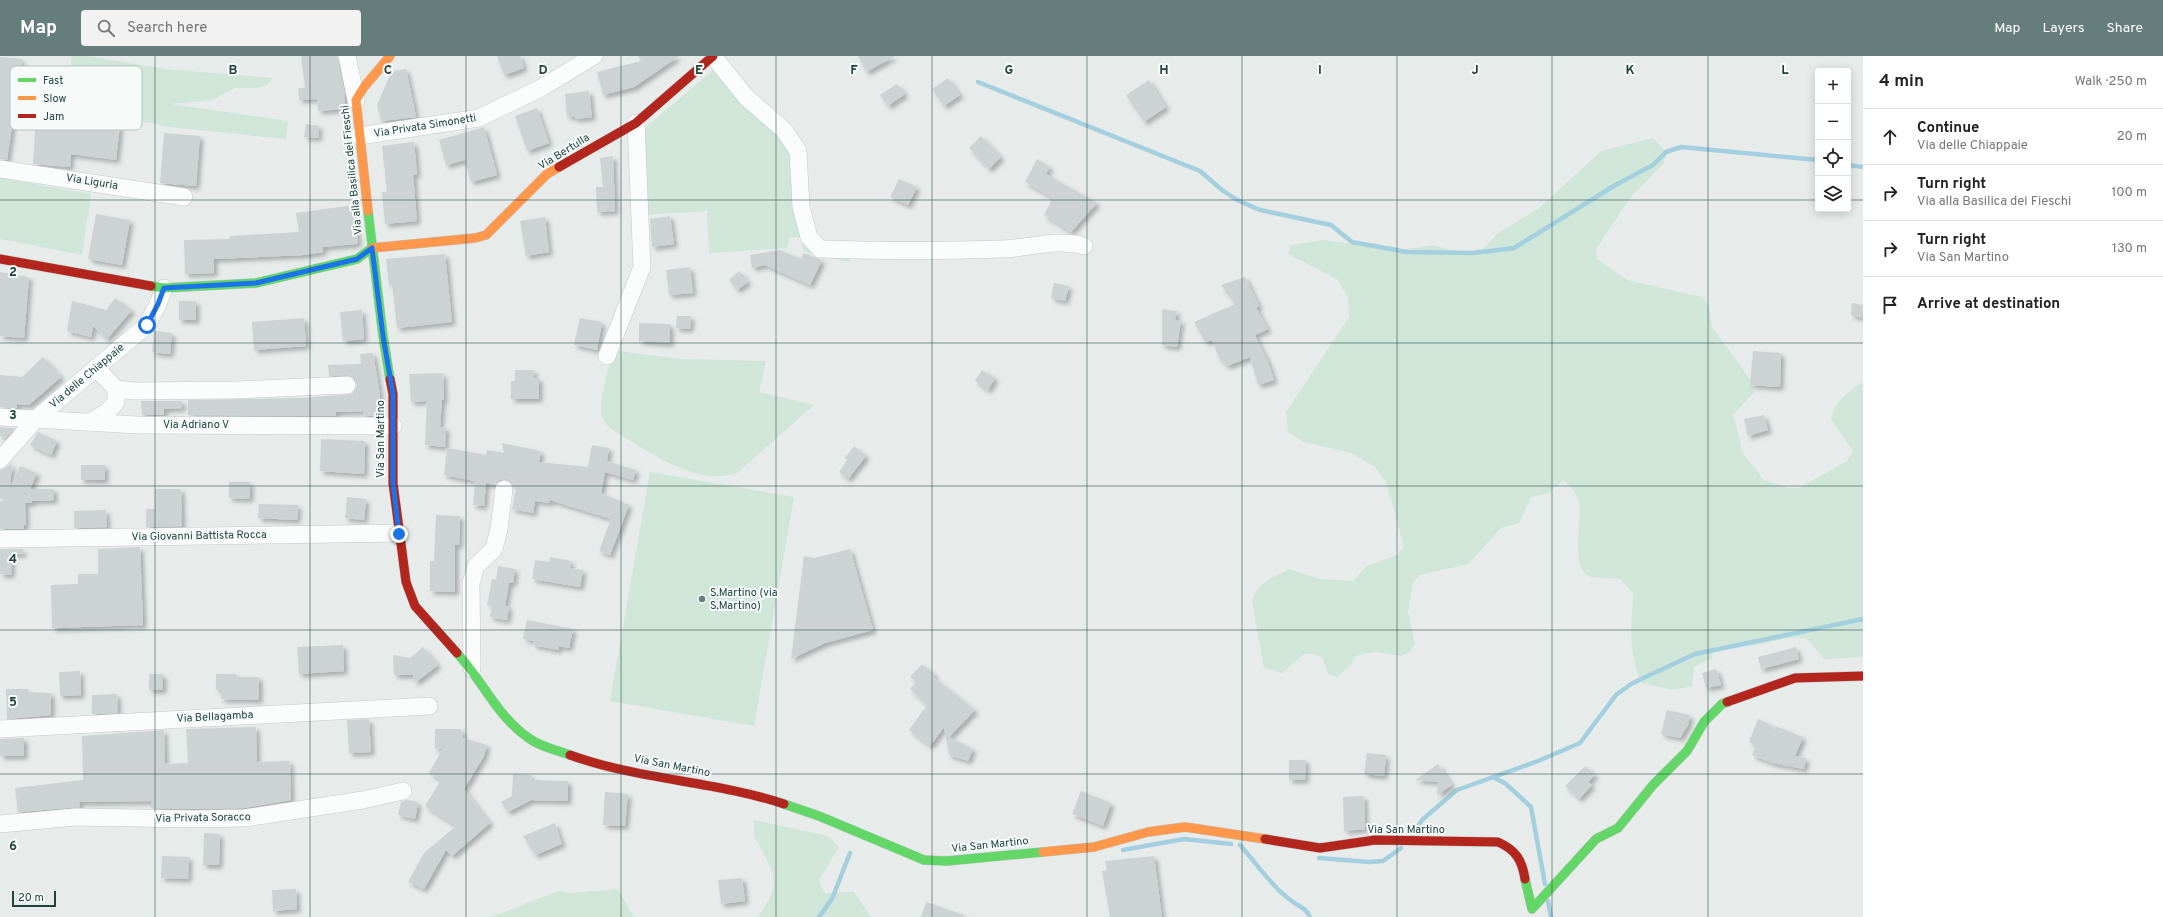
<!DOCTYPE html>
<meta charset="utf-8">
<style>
:root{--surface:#fff;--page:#f2f2f2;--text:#222;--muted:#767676;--line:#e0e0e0;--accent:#667e7b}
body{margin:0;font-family:Overpass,sans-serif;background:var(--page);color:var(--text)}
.controls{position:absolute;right:12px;top:12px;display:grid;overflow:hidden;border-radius:4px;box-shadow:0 2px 10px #0003}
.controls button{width:36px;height:36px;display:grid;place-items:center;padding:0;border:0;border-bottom:1px solid var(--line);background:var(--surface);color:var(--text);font:20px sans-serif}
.scale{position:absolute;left:12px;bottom:10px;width:44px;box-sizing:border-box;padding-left:4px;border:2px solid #21433e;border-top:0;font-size:11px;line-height:14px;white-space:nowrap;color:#21433e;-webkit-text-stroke:3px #f6fbf9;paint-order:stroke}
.stop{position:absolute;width:12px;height:12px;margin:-9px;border:3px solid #1a73e8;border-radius:50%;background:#fff}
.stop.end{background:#1a73e8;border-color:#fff;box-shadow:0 1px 4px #0008}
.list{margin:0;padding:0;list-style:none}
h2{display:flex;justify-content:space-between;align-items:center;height:52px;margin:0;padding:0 16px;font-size:17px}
h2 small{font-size:13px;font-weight:400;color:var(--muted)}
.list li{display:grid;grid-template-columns:26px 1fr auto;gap:12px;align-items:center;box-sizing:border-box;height:56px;padding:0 16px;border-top:1px solid var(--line)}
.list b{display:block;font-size:15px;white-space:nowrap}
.list p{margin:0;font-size:13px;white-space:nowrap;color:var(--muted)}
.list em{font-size:13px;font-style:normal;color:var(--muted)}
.icon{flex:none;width:22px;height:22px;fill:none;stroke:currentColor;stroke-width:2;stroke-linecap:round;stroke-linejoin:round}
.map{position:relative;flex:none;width:1863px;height:861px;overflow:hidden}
header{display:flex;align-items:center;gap:24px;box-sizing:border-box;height:56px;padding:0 20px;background:var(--accent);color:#fff}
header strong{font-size:19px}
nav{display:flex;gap:22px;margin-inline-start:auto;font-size:14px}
.search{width:280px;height:36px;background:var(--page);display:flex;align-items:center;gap:10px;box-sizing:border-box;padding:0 14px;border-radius:4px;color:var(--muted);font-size:15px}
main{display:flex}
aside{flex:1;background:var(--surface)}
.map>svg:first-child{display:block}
</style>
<header>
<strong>Map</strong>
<div class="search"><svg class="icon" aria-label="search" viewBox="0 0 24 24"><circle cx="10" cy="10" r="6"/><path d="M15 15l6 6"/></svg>Search here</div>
<nav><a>Map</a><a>Layers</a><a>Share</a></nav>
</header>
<main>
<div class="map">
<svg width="1863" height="861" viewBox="0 0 1863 861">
<defs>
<filter id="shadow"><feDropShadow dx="3.5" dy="3.5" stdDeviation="2" flood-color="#0004"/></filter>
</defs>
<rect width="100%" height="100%" fill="#e7eceb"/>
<!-- green -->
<g fill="#cfe6d9">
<polygon points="72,0 87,0 165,13 273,22 267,29 258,32 235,32 212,44 170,48 288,65 286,83 161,70 160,68 55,55 58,35 67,36"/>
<polygon points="713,14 718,15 788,84 808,184 851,199 849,206 803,195 802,182 790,181 787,192 709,197 707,155 645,159 644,78 646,71"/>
<path d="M1653,82L1667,97L1663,108L1630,142L1596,193L1597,203L1627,224L1702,241L1709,249L1712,271L1752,326L1754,336L1733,359L1744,399L1764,424L1788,432H1799L1847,405L1853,395L1831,363C1834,345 1849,336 1863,326V601L1824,603L1806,582C1787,579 1769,588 1750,590C1736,592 1727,586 1714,594L1712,603L1694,610L1692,630L1673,634L1642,627C1627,599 1632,567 1633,537L1620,523C1611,522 1601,523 1592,521C1568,515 1583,463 1579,446C1577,437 1570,429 1563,424L1549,437L1531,441L1519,467L1501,472L1468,508L1420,519L1413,526L1408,556L1415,587L1410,596L1401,600L1373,596L1355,600L1351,608L1337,621L1328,618L1322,601L1313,598H1304L1282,617L1264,612L1252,546C1256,526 1273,522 1289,513L1320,523L1353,525L1367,510L1397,499L1404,490L1386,426L1375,411L1351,397L1304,386L1288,376L1286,356L1349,261L1348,242L1338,224L1288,198L1291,189L1323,184L1400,194L1433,189L1462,197L1484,192L1498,177L1538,153L1601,95Z"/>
<polygon points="0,122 91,138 82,199 0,183"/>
<path d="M617,295L682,303L766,305L759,336L814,349L737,417C695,431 649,395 614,375C609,371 604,367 602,360C598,346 609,313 612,298Z"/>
<polygon points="650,416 794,441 754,670 610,645"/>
<polygon points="754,764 828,780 839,791 819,824 824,837 854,836 871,861 758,861 770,842 774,828 772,814 754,779"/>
<polygon points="618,833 634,861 491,861 559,835 571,837"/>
</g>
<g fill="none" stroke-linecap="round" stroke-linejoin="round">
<!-- stream -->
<g stroke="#a4cfde" stroke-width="4.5">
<polyline points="978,26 1200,115 1222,134 1237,144 1260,154 1331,169 1352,186 1407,196 1473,197 1514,192 1617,128 1653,109 1666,96 1681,91 1818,104"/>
<polyline points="1848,109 1863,111"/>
<polyline points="1493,721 1506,728 1531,751 1545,828"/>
<polyline points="1412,778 1423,763 1457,734 1538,705 1580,687 1616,639 1631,628 1656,616 1695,598 1863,563"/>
<path d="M1240,789C1257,808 1272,831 1293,846C1300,851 1306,852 1310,861"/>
<polyline points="1123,794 1184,783 1231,788"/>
<polyline points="1319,802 1369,806 1383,805 1401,792"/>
<polyline points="1548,845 1551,861"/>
<polyline points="819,861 832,843 850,797"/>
</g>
</g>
<!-- building -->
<g fill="#cdd3d2" filter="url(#shadow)">
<polygon points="301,0 337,0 345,39 344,53 318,55 317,43 299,44 298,32 305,32"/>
<polygon points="497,0 520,0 524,12 504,19"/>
<polygon points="638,0 679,0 634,31 603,39 597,16 641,5"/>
<polygon points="858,0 895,0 866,16"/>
<polygon points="0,1 22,3 7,104 0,103"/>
<polygon points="406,13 416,61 381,65 377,49 390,19 394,15"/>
<polygon points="948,22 960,39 944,50 932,33"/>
<polygon points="1149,24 1166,51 1144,66 1126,39"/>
<polygon points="897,28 905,38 888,50 880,39"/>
<polygon points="589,35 592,61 575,63 575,60 567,61 565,38"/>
<polygon points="537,52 549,87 527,95 515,60"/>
<polygon points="36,58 73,61 73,63 120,69 116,104 71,98 70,111 33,108"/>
<polygon points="306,68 319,70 318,82 304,81"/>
<polygon points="484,71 497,119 471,126 465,104 446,109 439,84"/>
<polygon points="164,77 200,80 196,130 160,127"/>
<polygon points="981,80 1001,101 989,113 969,92"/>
<polygon points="414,86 417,118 413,119 417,165 385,168 382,136 387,136 382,90"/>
<polygon points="613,100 615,155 597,156 596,131 603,131 600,102"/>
<polygon points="1037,103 1050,111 1046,118 1097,147 1071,176 1044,159 1053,142 1025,126"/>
<polygon points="899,123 917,131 908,149 890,141"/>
<polygon points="354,149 358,187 356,188 323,191 323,196 303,199 214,203 214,217 185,218 184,184 230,183 230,180 299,176 296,157"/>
<polygon points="96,158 130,164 122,209 88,203"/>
<polygon points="670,160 674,188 652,191 650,163"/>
<polygon points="545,161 549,196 526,200 520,165"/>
<polygon points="780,194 801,203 803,197 822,204 810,229 765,209 752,212 750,199"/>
<polygon points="445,198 452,266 397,272 392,228 389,229 386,203"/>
<polygon points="690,211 693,237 669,239 666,214"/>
<polygon points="739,215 748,226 737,234 729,224"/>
<polygon points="0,216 29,221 24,282 0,280"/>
<polygon points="1245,221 1259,250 1256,252 1268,273 1255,279 1268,306 1274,324 1258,329 1250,301 1227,310 1219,302 1212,284 1205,286 1194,266 1235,248 1221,229"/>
<polygon points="1054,227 1069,230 1065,245 1051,242"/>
<polygon points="115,242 132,254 107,283 93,270 91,281 67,275 72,245 106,254"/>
<rect x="179" y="245" width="17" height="19"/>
<polygon points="1852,247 1863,249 1863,262 1851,259"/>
<polygon points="1162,253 1177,255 1175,264 1181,264 1177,291 1162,289"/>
<polygon points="362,254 364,283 343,285 340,256"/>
<polygon points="677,260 691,260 690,273 676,272"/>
<polygon points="304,262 306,290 254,294 252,266"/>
<polygon points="580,262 602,266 597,294 574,289"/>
<polygon points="639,267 670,268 670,287 639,285"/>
<polygon points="154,275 172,277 170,298 152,296"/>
<polygon points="1753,295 1781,297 1780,331 1750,329"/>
<polygon points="373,297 380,339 380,360 363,360 363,355 336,356 336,360 188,359 188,344 301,342 352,338 357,329 355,323 347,319 329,320 328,309 361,308 360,298"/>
<polygon points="43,301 61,321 29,349 17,348 17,352 0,351 0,319 22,321"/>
<polygon points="515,314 534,314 533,322 539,322 539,343 511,343 511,325 515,325"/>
<polygon points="982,314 995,322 988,334 975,325"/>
<polygon points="443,317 444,344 442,344 440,371 446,372 445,391 425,389 427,345 411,346 409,318"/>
<polygon points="141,345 182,345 182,352 164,353 164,359 142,359"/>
<polygon points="1764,359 1768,374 1748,380 1744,363"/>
<polygon points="0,371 15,372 6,382 0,380"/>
<polygon points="38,376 57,385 51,399 30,389"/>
<polygon points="321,383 365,385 364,418 320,415"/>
<polygon points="502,387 541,395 539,406 588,411 592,389 609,392 607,405 636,414 633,424 605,416 601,437 629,449 610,499 599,495 611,463 550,444 550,447 535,445 533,457 512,453 516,433 514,432 510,425 505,423 500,424 495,429 486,427 484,450 473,449 475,425 444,419 447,392 486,399 487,394 504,397"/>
<polygon points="854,390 866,400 848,423 839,416 847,404 845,402"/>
<polygon points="12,406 10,432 20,410 37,417 30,433 54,433 54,444 32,445 32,447 25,447 26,469 24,469 24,473 0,473 0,445 3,446 4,443 0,442 0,414 7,411"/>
<rect x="81" y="409" width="24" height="15"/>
<polygon points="229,426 250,426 250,443 229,442"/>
<polygon points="155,433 181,433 182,470 146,471 146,453 155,453"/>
<polygon points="347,441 366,443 364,464 345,462"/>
<polygon points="259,448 298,449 297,464 258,462"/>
<polygon points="106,454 107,471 74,472 74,455"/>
<polygon points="436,459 460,460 459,489 455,489 455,536 430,535 430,505 434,505"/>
<polygon points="140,491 143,569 52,572 51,529 78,528 78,518 98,518 98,493"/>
<polygon points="0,493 23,493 23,498 12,498 11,519 0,518"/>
<polygon points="850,493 873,574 825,587 791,603 804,500 815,502"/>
<polygon points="550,501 571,505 570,512 583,514 580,531 532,523 535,504 549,506"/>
<polygon points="498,510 515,513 513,527 509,527 505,550 509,551 507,564 490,561 492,550 487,549 492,523 496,524"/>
<polygon points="527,564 573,573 569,592 559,590 558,594 533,589 534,585 523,583"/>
<polygon points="343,589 344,615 299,618 297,591"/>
<polygon points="423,591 438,609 415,627 413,619 394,619 393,599 410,602"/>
<polygon points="1796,591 1799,603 1761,613 1758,601"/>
<polygon points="922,608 935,619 933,621 975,654 949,681 973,693 968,705 949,699 944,671 930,690 909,674 927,649 910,633 916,626 910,621"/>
<polygon points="1716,613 1721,629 1706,632 1702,617"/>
<polygon points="80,615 81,639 60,640 59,616"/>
<rect x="149" y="618" width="14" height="16"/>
<polygon points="216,618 236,618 237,621 259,621 259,644 221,643 221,634 216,634"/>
<polygon points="6,633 28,633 28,636 51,637 51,659 7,663"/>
<polygon points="117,638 118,657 92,658 92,639"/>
<polygon points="1667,654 1690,659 1688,669 1680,682 1661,678"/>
<polygon points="369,663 371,696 349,697 347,664"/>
<polygon points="1758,663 1771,669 1777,677 1775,670 1803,681 1795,700 1806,702 1804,713 1772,707 1752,699 1756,689 1749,686"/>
<polygon points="256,671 257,706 290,705 291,744 244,752 192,753 151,752 151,745 79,746 80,751 18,756 15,732 83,724 82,680 164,674 165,708 188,707 186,673"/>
<polygon points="435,673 461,673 463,682 487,689 484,700 464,733 490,767 452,800 446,794 424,833 408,826 424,797 456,770 425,750 441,724 429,717 443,692 435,693"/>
<polygon points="24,682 24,700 0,700 0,683"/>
<polygon points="1367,697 1386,699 1384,720 1364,718"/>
<polygon points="1289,704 1306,704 1305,724 1289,724"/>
<polygon points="1438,708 1452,729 1437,739 1438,726 1415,724"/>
<polygon points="1585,710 1595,719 1588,726 1592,729 1579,743 1565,730"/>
<polygon points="513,718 532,719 531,724 568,725 568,745 531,744 508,756 501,746 512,740"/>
<polygon points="1081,735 1111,747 1103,770 1072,758"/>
<polygon points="605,736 628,738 625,770 603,769"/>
<polygon points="1364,740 1365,773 1344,775 1343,741"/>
<polygon points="407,744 418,746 415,763 398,759 401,746"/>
<polygon points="555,767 562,788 535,799 523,780"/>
<polygon points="204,777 220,778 219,809 203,809"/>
<polygon points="162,800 189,801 188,823 161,822"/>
<polygon points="1154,800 1162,861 1110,861 1102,815 1107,814 1105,805"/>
<polygon points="742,822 745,845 721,848 718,824"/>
<polygon points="296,833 297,853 273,855 272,834"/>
<polygon points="926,846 964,859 963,861 921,861"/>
</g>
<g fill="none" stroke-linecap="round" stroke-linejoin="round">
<defs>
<g id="street">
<polyline points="347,0 356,44"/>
<path d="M713,0L746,41L784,74L798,95L801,151L809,181L820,193C881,195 942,195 1003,193C1029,192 1058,182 1084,190"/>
<polyline points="359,80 479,62 541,32 594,0"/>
<polyline points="0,113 184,141"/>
<polyline points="607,300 642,211 636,67"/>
<polyline points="97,313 116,333 135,335 236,334 347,329"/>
<polyline points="0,361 137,369 393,370"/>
<polyline points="90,366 107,356 116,346 116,333"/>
<polyline points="0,404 37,362 147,269 158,248 164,232"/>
<polyline points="0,483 399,477"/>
<polyline points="472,613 471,527 476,510 494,493 499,473 504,433"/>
<polyline points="0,673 429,650"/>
<polyline points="0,768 76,761 192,763 245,762 363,744 403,735"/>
</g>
<g id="fast">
<polyline points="368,155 383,280 390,323"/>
<polyline points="151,230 164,232 256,227 357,203 372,192"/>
<path d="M457,597C483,625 497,661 530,683C541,691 557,694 570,699"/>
<polyline points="784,748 819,760 924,804 947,805 1043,796"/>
<polyline points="1525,823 1532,853 1596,783 1618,772 1653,729 1687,695 1704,666 1722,648 1727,646"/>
</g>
<g id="slow">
<polyline points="368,155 356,44 364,31 390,0"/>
<polyline points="372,192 475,182 486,179 547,118 559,111"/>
<polyline points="1043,796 1094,791 1148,776 1185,771 1265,783"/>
</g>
<g id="jam">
<polyline points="559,111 636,67 713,0"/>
<polyline points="0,203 151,230"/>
<polyline points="390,323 393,338 393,427 406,526 415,550 457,597"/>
<polyline points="1727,646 1795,622 1863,620"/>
<path d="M570,699C639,724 715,725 784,748"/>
<path d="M1265,783L1320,792L1375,784L1498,786C1516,794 1522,804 1525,823"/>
</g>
</defs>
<!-- street casing -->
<use href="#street" stroke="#c4c9c8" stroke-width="18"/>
<!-- fast casing -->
<use href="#fast" stroke="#c2cac8" stroke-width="10"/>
<!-- slow casing -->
<use href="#slow" stroke="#c2cac8" stroke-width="10"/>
<!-- jam casing -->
<use href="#jam" stroke="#c2cac8" stroke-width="10"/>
<!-- street -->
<use href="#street" stroke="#fbfcfc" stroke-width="17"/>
<!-- fast -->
<use href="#fast" stroke="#63d668" stroke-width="9"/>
<!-- slow -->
<use href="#slow" stroke="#ff974d" stroke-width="9"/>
<!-- jam -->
<use href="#jam" stroke="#b3261e" stroke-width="9"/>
</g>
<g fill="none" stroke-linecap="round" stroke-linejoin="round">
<!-- route -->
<polyline stroke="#1a73e8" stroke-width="5" points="147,269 158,248 164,232 256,227 357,203 372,192 383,280 393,338 393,427 399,478"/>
</g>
<!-- grid -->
<path fill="none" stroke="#21433e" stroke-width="1" stroke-opacity="0.55" d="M155,0V861M310,0V861M466,0V861M621,0V861M776,0V861M932,0V861M1087,0V861M1242,0V861M1397,0V861M1552,0V861M1708,0V861M0,144H1818M1848,144H1863M0,287H1863M0,430H1863M0,574H1863M0,718H1863"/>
<!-- markers -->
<circle fill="#667e7b" stroke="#f6fbf9" stroke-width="1.5" cx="702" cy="543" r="4"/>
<g text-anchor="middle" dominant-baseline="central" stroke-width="4" stroke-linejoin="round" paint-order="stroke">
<!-- street labels -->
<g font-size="11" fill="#21433e" stroke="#f6fbf9">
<text transform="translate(425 70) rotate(-9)">Via Privata Simonetti</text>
<text transform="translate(564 96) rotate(-32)">Via Bertulla</text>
<text transform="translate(352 114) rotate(-96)">Via alla Basilica dei Fieschi</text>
<text transform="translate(92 126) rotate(9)">Via Liguria</text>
<text transform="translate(87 320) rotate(-40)">Via delle Chiappaie</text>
<text x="196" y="369">Via Adriano V</text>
<text transform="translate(381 383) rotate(-90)">Via San Martino</text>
<text transform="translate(199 480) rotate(-1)">Via Giovanni Battista Rocca</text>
<text transform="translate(215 661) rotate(-3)">Via Bellagamba</text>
<text transform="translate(672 710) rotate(11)">Via San Martino</text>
<text transform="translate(203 762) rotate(-1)">Via Privata Soracco</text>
<text x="1406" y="774">Via San Martino</text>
<text transform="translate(990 789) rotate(-6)">Via San Martino</text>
</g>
<!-- poi labels -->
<g font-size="11" fill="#21433e" stroke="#f6fbf9" text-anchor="start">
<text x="710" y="537">S.Martino (via<tspan x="710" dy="13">S.Martino)</tspan></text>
</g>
</g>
<!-- legend -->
<rect x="10" y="10" width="132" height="64" rx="6" fill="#f6fbf9" stroke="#b6c4c1" stroke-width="1"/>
<rect x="18" y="22" width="18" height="4" fill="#63d668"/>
<rect x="18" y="40" width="18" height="4" fill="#ff974d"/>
<rect x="18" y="58" width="18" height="4" fill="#b3261e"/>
<g font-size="11" fill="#21433e">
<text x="43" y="28">Fast</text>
<text x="43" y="46">Slow</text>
<text x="43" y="64">Jam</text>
</g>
<g font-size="13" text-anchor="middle" font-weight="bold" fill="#21433e" stroke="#f6fbf9" stroke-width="4" stroke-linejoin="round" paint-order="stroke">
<text x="233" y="18">B</text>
<text x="388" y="18">C</text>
<text x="543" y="18">D</text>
<text x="699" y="18">E</text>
<text x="854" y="18">F</text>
<text x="1009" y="18">G</text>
<text x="1164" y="18">H</text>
<text x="1320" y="18">I</text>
<text x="1475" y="18">J</text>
<text x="1630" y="18">K</text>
<text x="1785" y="18">L</text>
<text x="13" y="220">2</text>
<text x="13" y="363">3</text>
<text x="13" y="507">4</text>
<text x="13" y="650">5</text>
<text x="13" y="794">6</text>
</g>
</svg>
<div class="controls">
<button>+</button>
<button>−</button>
<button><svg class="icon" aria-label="locate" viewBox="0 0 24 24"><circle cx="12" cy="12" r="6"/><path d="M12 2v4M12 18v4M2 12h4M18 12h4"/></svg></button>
<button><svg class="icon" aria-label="layers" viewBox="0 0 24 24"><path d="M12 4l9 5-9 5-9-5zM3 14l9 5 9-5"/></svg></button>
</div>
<div class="scale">20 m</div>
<div class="stop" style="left:147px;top:269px"></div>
<div class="stop end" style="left:399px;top:478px"></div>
</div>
<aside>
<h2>4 min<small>Walk · 250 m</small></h2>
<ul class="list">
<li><svg class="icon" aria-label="ahead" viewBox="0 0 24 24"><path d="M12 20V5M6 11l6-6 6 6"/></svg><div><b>Continue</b><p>Via delle Chiappaie</p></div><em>20 m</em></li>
<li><svg class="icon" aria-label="right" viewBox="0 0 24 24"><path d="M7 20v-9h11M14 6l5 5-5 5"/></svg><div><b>Turn right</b><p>Via alla Basilica dei Fieschi</p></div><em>100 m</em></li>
<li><svg class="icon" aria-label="right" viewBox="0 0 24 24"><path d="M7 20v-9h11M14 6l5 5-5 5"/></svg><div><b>Turn right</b><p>Via San Martino</p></div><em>130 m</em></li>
<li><svg class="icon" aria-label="arrive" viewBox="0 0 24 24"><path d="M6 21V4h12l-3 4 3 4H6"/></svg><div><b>Arrive at destination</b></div></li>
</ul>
</aside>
</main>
